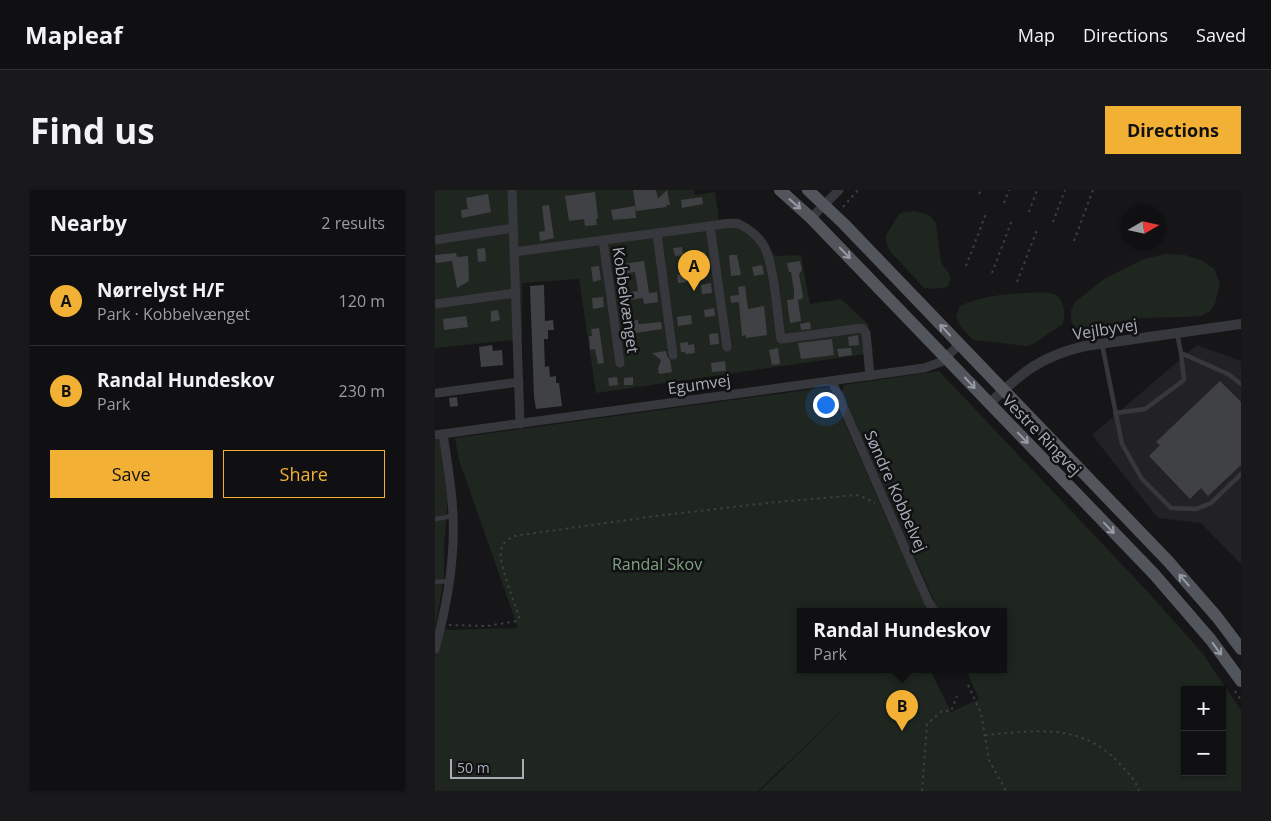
<!DOCTYPE html>
<meta charset="utf-8">
<style>
:root{--surface:#101012;--page:#19191b;--text:#f1f3f6;--muted:#9c9d9f;--line:#303032;--accent:#f2b134}
body{margin:0;font-family:"Open Sans",sans-serif;background:var(--page);color:var(--text)}
.controls{position:absolute;right:15px;bottom:15px;display:grid;overflow:hidden;border-radius:0px;box-shadow:0 1px 4px #0004}
.controls button{width:45px;height:45px;display:grid;place-items:center;padding:0;border:0;border-bottom:1px solid var(--line);background:var(--surface);color:var(--text);font:25px sans-serif}
.compass{position:absolute;left:686px;top:15px;width:45px;height:45px;border-radius:50%;background:var(--surface);box-shadow:0 1px 4px #0004;rotate:81deg}
.scale{position:absolute;left:15px;bottom:12px;width:74px;box-sizing:border-box;padding-left:5px;border:2px solid #a8adb8;border-top:0;font-size:14px;line-height:18px;white-space:nowrap;color:#a8adb8;-webkit-text-stroke:4px #111113;paint-order:stroke}
.you{position:absolute;left:390px;top:214px;width:18px;height:18px;margin:-12px;border:4px solid #fff;border-radius:50%;background:#1a73e8;box-shadow:0 0 0 8px #1a73e833}
.badge{display:grid;place-items:center;width:32px;height:32px;border-radius:50%;background:var(--accent);color:#111;font-size:16px;font-weight:700}
.pin{position:absolute;translate:-50% -41px;filter:drop-shadow(0 1px 2px #0008)}
.pin::after{content:'';position:absolute;top:26px;width:18px;height:15px;background:inherit;clip-path:polygon(0 0,100% 0,50% 100%)}
.popup{position:absolute;left:362px;top:418px;width:210px;height:65px;box-sizing:border-box;display:grid;place-content:center;border-radius:0px;background:var(--surface);filter:drop-shadow(0 1px 4px #0005);font-size:16px;white-space:nowrap;color:var(--muted)}
.popup b{font-size:19px;color:var(--text)}
.popup::after{content:'';position:absolute;left:50%;top:100%;margin-left:-10px;border:10px solid transparent;border-top-color:var(--surface)}
.list{margin:0;padding:0;list-style:none}
h2{display:flex;justify-content:space-between;align-items:center;height:65px;margin:0;padding:0 20px;font-size:21px}
h2 small{font-size:16px;font-weight:400;color:var(--muted)}
.list li{display:grid;grid-template-columns:32px 1fr auto;gap:15px;align-items:center;box-sizing:border-box;height:90px;padding:0 20px;border-top:1px solid var(--line)}
.list b{display:block;font-size:19px;white-space:nowrap}
.list p{margin:0;font-size:16px;white-space:nowrap;color:var(--muted)}
.list em{font-size:16px;font-style:normal;color:var(--muted)}
.actions{display:flex;gap:10px;padding:15px 20px}
.actions a{flex:1;padding:11px 0;border:1px solid var(--accent);border-radius:0px;text-align:center;font-size:18px;color:var(--accent)}
.actions .main{background:var(--accent);color:#111}
.map{position:relative;flex:none;width:806px;height:601px;overflow:hidden;border-radius:0px}
header{display:flex;align-items:center;gap:30px;box-sizing:border-box;height:70px;padding:0 25px;background:var(--surface);border-bottom:1px solid var(--line)}
header strong{font-size:24px}
nav{display:flex;gap:28px;margin-inline-start:auto;font-size:18px}
.intro{display:flex;align-items:center;justify-content:space-between;box-sizing:border-box;height:120px;padding:0 30px}
h1{margin:0;font-size:35px}
.button{padding:12px 22px;border-radius:0px;background:var(--accent);color:#111;font-size:18px;font-weight:700}
main{display:flex;gap:30px;padding:0 30px}
aside{flex:1;background:var(--surface);border-radius:0px;box-shadow:0 1px 4px #0004}
.map>svg:first-child{display:block}
</style>
<header>
<strong>Mapleaf</strong>
<nav><a>Map</a><a>Directions</a><a>Saved</a></nav>
</header>
<div class="intro"><h1>Find us</h1><a class="button">Directions</a></div>
<main>
<aside>
<h2>Nearby<small>2 results</small></h2>
<ul class="list">
<li><span class="badge">A</span><div><b>Nørrelyst H/F</b><p>Park · Kobbelvænget</p></div><em>120 m</em></li>
<li><span class="badge">B</span><div><b>Randal Hundeskov</b><p>Park</p></div><em>230 m</em></li>
</ul>
<div class="actions"><a class="main">Save</a><a>Share</a></div>
</aside>
<div class="map">
<svg width="806" height="601" viewBox="0 0 806 601">
<rect width="100%" height="100%" fill="#161618"/>
<!-- built -->
<polygon fill="#222225" points="762,155 806,171 806,374 766,333 723,328 657,245"/>
<!-- green -->
<g fill="#1e261f" fill-rule="evenodd">
<polygon points="0,0 259,0 260,5 280,2 284,30 304,28 330,49 340,66 366,65 375,114 406,109 433,134 438,163 161,203 144,89 87,93 87,149 0,158"/>
<path d="M480,21L494,25L501,33L506,72C510,81 521,85 512,97L498,99L489,98L455,61L451,51V45L464,24L470,22Z"/>
<polygon points="731,64 750,65 768,71 779,79 785,93 780,114 775,121 766,126 751,127 705,128 658,144 641,138 636,131 636,121 640,112 669,89 709,69"/>
<path d="M608,102C612,103 617,103 621,105C630,110 630,125 628,134L598,154L592,156L538,150L526,137L521,127L525,116C550,104 580,104 608,102Z"/>
<path d="M504,181L713,402L768,464L806,520V601H325L434,495L323,601H0V466L9,440L83,438L24,270L20,248L394,197L454,334L486,404L496,422H366V480H495L516,522L544,509L531,480H568V422H504L406,202L409,195ZM750,500H787V582H750Z"/>
<polygon points="4,249 14,297 9,357 9,387 0,440 0,250"/>
</g>
<!-- building -->
<g fill="#404145">
<polygon points="198,0 221,0 223,9 232,0 235,15 231,15 232,17 201,21"/>
<polygon points="160,2 163,29 161,29 162,35 150,36 149,29 134,31 130,6"/>
<polygon points="53,4 56,22 27,28 26,20 33,19 31,8"/>
<polygon points="267,7 268,14 247,18 246,10"/>
<polygon points="114,15 119,48 105,51 104,42 110,41 107,16"/>
<polygon points="200,16 201,28 178,30 176,20"/>
<polygon points="247,57 248,65 240,66 238,58"/>
<polygon points="50,58 51,71 43,72 42,59"/>
<polygon points="270,62 271,69 263,70 262,63"/>
<polygon points="21,63 22,67 33,66 34,91 22,98 17,71 1,73 0,68 0,65"/>
<polygon points="294,65 302,65 306,85 296,86"/>
<polygon points="209,71 214,103 222,102 223,112 209,114 208,108 189,111 188,103 203,101 200,82 182,85 180,75"/>
<polygon points="365,71 367,80 364,84 368,106 367,109 363,110 366,131 355,133 352,110 359,109 359,101 356,82 354,82 352,73"/>
<polygon points="327,75 329,84 319,86 317,77"/>
<polygon points="164,76 166,90 158,92 156,77"/>
<polygon points="250,83 252,92 243,93 242,85"/>
<polygon points="276,93 277,103 267,104 266,95"/>
<polygon points="109,95 110,131 118,130 119,140 113,140 113,149 109,149 110,177 114,176 115,187 121,186 121,193 124,193 127,216 101,219 99,206 95,96"/>
<polygon points="310,96 313,119 329,116 332,145 311,148 311,145 307,146 304,112 296,113 295,106 304,105 303,97"/>
<polygon points="168,107 169,117 158,119 157,108"/>
<polygon points="279,118 280,126 270,127 269,120"/>
<polygon points="63,120 65,130 56,132 56,121"/>
<polygon points="256,125 257,134 243,136 242,127"/>
<polygon points="31,126 33,137 9,140 8,129"/>
<polygon points="203,130 203,134 205,134 226,132 227,139 194,144 194,142 189,143 188,135 194,135 194,131"/>
<polygon points="375,132 376,139 366,140 365,134"/>
<polygon points="164,138 169,173 163,174 160,159 155,160 154,146 157,146 156,139"/>
<polygon points="283,143 284,154 275,155 274,144"/>
<polygon points="423,145 424,155 414,156 413,147"/>
<polygon points="397,149 399,165 366,169 363,153"/>
<polygon points="253,152 253,155 259,154 260,163 251,164 250,162 246,162 245,153"/>
<polygon points="57,155 58,161 67,160 68,175 46,177 44,157"/>
<polygon points="343,158 345,174 337,175 334,160"/>
<polygon points="416,158 417,165 404,167 402,159"/>
<polygon points="231,161 232,166 235,170 237,182 224,184 223,179 226,170 217,163"/>
<polygon points="290,171 291,181 277,182 276,173"/>
<polygon points="182,187 183,195 174,196 173,188"/>
<polygon points="198,187 198,195 189,195 189,188"/>
<polygon points="785,191 806,212 806,275 773,306 766,298 755,309 714,266 725,255 721,252"/>
<polygon points="22,207 23,216 15,217 14,208"/>
</g>
<g fill="none" stroke-linecap="round" stroke-linejoin="round">
<!-- path -->
<g stroke="#3d3f44" stroke-width="2" stroke-dasharray="2.5 4" stroke-linecap="butt">
<polyline points="544,4 546,0"/>
<polyline points="569,13 574,0"/>
<polyline points="408,17 423,0"/>
<polyline points="594,22 602,0"/>
<polyline points="618,32 630,0"/>
<polyline points="639,51 658,0"/>
<polyline points="531,76 552,21"/>
<polyline points="557,83 577,30"/>
<polyline points="582,92 602,40"/>
<path d="M14,435L52,436L82,431L84,427C80,413 63,373 66,361C67,353 72,350 79,346L221,326L342,312L423,305L440,313"/>
<polyline points="533,495 546,523 554,570 571,601"/>
<polyline points="800,501 806,510"/>
<path d="M550,545C600,541 646,532 684,573C692,582 700,589 704,601"/>
<polyline points="487,601 492,534 507,521 516,521 522,506"/>
</g>
<!-- service -->
<g stroke="#37383d" stroke-width="4.5">
<polyline points="742,143 746,163 793,184 806,194"/>
<polyline points="667,154 687,254 707,289 736,318 761,319 776,313 806,284"/>
<polyline points="680,223 710,219 749,190 746,163"/>
<polyline points="0,329 18,326"/>
<polyline points="0,392 14,391"/>
</g>
<!-- minor -->
<g stroke="#37383d" stroke-width="9">
<polyline points="77,0 85,234"/>
<polyline points="376,28 404,0"/>
<path d="M275,36C285,35 297,31 306,35C315,39 326,49 330,58C340,81 342,124 346,149L427,138L431,143L435,186"/>
<polyline points="222,44 238,165"/>
<polyline points="0,50 78,38"/>
<polyline points="168,50 185,173"/>
<polyline points="79,62 275,36 292,157"/>
<polyline points="0,114 81,103"/>
<polyline points="397,191 493,411 500,422"/>
<polyline points="2,203 84,192"/>
<polyline points="0,245 489,178 506,172 524,155"/>
<path d="M0,459C12,416 20,369 18,325C17,298 12,271 8,244"/>
</g>
<!-- tertiary -->
<path stroke="#37383d" stroke-width="10" d="M555,213C586,183 606,166 650,156L806,134"/>
<!-- primary -->
<g stroke="#53555c" stroke-width="12">
<polyline points="345,0 376,28 719,384 776,450 806,491"/>
<polyline points="373,0 409,34 733,371 782,427 806,459"/>
</g>
</g>
<!-- one-way arrows -->
<defs><path id="oneway-shaft" d="M-6 0H5M1.5-3L5.5 0L1.5 3" fill="none" stroke-width="1.6" stroke-linecap="round" stroke-linejoin="round" transform="scale(1.25)"/></defs>
<g stroke="#979ba6">
<use href="#oneway-shaft" transform="translate(360 14) rotate(41)"/>
<use href="#oneway-shaft" transform="translate(410 63) rotate(46)"/>
<use href="#oneway-shaft" transform="translate(510 140) rotate(-133)"/>
<use href="#oneway-shaft" transform="translate(535 193) rotate(47)"/>
<use href="#oneway-shaft" transform="translate(588 248) rotate(46)"/>
<use href="#oneway-shaft" transform="translate(674 338) rotate(46)"/>
<use href="#oneway-shaft" transform="translate(749 390) rotate(-131)"/>
<use href="#oneway-shaft" transform="translate(782 459) rotate(54)"/>
</g>
<g text-anchor="middle" dominant-baseline="central" stroke-width="5" stroke-linejoin="round" paint-order="stroke">
<!-- street labels -->
<g font-size="16" fill="#a8adb8" stroke="#111113">
<text transform="translate(191 110) rotate(82)">Kobbelvænget</text>
<text transform="translate(670 139) rotate(-9)">Vejlbyvej</text>
<text transform="translate(264 194) rotate(-8)">Egumvej</text>
<text transform="translate(607 245) rotate(46)">Vestre Ringvej</text>
<text transform="translate(461 301) rotate(66)">Søndre Kobbelvej</text>
</g>
<!-- park labels -->
<g font-size="16" fill="#7fa381" stroke="#111113">
<text x="222" y="374">Randal Skov</text>
</g>
</g>
</svg>
<div class="controls">
<button>+</button>
<button>−</button>
</div>
<svg class="compass" viewBox="-18 -18 36 36"><path d="M0-13l5 13h-10z" fill="#e53935"/><path d="M0 13l5-13h-10z" fill="#9c9d9f"/></svg>
<div class="scale">50 m</div>
<div class="you"></div>
<div class="pin badge" style="left:259px;top:101px">A</div>
<div class="pin badge" style="left:467px;top:541px">B</div>
<div class="popup"><b>Randal Hundeskov</b>Park</div>
</div>
</main>
